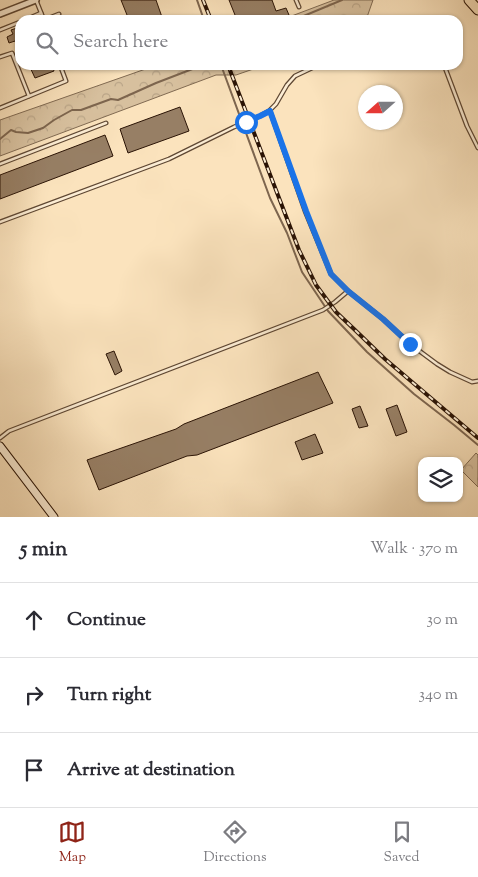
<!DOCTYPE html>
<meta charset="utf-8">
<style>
:root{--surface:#fff;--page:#f7f7f7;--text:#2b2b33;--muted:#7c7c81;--line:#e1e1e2;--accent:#8f2418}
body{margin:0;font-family:"Sorts Mill Goudy",serif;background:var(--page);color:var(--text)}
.controls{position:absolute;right:15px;bottom:15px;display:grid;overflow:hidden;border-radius:10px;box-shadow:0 1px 4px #0004}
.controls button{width:45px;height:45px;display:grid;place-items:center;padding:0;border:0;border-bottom:1px solid var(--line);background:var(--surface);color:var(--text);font:25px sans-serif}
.compass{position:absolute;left:358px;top:85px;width:45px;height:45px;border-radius:50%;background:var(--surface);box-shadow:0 1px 4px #0004;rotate:249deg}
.stop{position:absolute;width:15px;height:15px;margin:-11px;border:4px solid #1a73e8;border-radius:50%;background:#fff}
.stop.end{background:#1a73e8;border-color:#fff;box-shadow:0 1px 5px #0008}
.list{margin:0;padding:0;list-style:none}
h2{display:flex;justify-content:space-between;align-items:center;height:65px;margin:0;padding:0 20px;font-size:21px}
h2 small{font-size:16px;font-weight:400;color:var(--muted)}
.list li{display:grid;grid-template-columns:32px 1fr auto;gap:15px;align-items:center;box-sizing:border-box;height:75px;padding:0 20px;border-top:1px solid var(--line)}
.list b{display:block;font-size:19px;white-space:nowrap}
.list em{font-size:16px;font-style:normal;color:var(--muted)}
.icon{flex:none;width:28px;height:28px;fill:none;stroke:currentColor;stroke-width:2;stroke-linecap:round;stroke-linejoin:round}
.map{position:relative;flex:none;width:478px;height:517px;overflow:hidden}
.search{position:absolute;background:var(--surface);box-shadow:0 1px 4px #0004;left:15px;right:15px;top:15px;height:55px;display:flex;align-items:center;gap:12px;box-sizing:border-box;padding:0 18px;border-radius:15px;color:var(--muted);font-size:19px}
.sheet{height:290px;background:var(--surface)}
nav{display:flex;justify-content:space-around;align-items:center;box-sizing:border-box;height:70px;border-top:1px solid var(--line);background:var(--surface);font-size:14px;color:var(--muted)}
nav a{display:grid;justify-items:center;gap:2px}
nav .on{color:var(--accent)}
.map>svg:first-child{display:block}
</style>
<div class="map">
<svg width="478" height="517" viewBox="0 0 478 517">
<defs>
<pattern id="forest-crowns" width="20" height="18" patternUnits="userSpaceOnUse" patternTransform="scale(1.25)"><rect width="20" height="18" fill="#d7c09e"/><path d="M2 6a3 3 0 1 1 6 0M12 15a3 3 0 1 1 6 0" fill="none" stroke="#b9a487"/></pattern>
</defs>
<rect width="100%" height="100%" fill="#fbe3bd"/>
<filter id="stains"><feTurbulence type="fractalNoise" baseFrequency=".004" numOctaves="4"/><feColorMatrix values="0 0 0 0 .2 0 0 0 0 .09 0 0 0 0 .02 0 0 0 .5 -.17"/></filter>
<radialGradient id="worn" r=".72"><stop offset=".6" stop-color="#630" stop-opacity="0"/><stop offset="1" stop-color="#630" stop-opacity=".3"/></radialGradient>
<!-- forest -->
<g fill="url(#forest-crowns)" stroke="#806a52">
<polygon points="334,0 373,0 366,20 281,20"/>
<polygon points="157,65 265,65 236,75 216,75 0,156 0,120"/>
<polygon points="476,453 478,455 478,487 461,470"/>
</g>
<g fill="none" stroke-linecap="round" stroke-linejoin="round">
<!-- stream -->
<g stroke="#7d654e" stroke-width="2">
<polyline points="197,0 204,20"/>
<polyline points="294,20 342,0"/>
<polyline points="221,65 270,198 287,233 302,272 328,311 367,352 414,394 454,425 478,445"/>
<polyline points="0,139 11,130 16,132 28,133 43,128 54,120 72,110 81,110 111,99 118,100 156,83 195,68"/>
</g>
</g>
<!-- building -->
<g fill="#977f65" stroke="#2a1305">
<polygon points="121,0 156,0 163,20 129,20"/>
<polygon points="229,0 272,0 276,11 286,8 289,15 277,20 237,20"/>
<polygon points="20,27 20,53 15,41 9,43 7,37 13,34 11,30"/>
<polygon points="29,65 52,65 54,71 35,78"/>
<polygon points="180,107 189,131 128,153 120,129"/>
<polygon points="105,135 113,156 0,199 0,175"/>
<polygon points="114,351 122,371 115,375 106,354"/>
<polygon points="318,372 333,403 197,455 187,456 99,490 87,460 176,429 184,424"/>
<polygon points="397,405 407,432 396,436 386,409"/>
<polygon points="360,406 368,426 359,428 352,409"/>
<polygon points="315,434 323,453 302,460 295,442"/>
</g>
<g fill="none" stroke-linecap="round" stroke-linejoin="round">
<defs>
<g id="service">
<polyline points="36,0 44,20"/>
<polyline points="296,0 299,7"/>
<polyline points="25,20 41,13"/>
<polyline points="44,20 59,14"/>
<polyline points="0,30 20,22"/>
<polyline points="0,57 12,53 29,96"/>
<polyline points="444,65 467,126 478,148"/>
<polyline points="0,108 66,81 60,65"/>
<polyline points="270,111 305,211 331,274 348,291"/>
<polyline points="0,164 106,123"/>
<polyline points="0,222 169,159 234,127 260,116 269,111 276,104 287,85 295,76 314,67 332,65"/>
<polyline points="0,438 9,431 323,310 335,302 348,291 383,319 410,344 437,364 450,372 472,382 478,381"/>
</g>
<polyline id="minor" points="0,14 36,0"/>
<polyline id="secondary" points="0,446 54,517"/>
<polyline id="motorway" points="469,0 478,10"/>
</defs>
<!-- service casing -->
<use href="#service" stroke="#5e4733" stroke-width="5"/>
<!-- minor casing -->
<use href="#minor" stroke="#5e4733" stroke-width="8"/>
<!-- secondary casing -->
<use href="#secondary" stroke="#2a1305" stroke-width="9"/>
<!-- motorway casing -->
<use href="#motorway" stroke="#2a1305" stroke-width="11"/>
<!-- service -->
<use href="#service" stroke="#fcedd4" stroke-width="2.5"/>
<!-- minor -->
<use href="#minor" stroke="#fcedd4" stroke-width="5"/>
<!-- secondary -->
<use href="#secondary" stroke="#fcedd4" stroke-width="7"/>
<!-- motorway -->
<use href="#motorway" stroke="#fbe3bd" stroke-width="9"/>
<defs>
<g id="rail">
<polyline points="203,0 211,20"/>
<polyline points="228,65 299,250 316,285 336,312 355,330 385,359 478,438"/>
</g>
</defs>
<!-- rail casing -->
<use href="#rail" stroke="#2a1305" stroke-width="4"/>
<!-- rail -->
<use href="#rail" stroke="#fcedd4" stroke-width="2" stroke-dasharray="5.5" stroke-linecap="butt"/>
</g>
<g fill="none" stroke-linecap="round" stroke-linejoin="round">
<!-- route -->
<polyline stroke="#1a73e8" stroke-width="6" points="246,122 260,116 270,111 306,211 331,274 348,291 383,319 410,344"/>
</g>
<rect width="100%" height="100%" filter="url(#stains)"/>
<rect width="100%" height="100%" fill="url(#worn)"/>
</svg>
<div class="controls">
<button><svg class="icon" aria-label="layers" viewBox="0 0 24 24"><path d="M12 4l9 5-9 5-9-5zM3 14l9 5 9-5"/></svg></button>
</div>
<svg class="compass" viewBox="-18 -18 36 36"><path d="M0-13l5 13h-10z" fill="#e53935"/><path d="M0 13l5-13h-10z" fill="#7c7c81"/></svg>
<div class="stop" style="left:246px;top:122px"></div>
<div class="stop end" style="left:410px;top:344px"></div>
<div class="search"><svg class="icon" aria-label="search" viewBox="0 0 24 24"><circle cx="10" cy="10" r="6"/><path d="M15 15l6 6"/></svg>Search here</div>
</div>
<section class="sheet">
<h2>5 min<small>Walk · 370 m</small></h2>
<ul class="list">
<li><svg class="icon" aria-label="ahead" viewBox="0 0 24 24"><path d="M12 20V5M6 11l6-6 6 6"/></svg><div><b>Continue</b></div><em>30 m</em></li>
<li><svg class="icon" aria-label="right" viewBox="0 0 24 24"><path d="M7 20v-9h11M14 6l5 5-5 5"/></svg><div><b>Turn right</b></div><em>340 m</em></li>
<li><svg class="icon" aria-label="arrive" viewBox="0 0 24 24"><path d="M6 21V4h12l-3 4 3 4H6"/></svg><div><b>Arrive at destination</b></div></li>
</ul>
</section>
<nav>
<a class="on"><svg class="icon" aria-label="map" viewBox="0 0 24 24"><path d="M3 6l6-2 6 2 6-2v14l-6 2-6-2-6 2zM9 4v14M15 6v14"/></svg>Map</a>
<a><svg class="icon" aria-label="directions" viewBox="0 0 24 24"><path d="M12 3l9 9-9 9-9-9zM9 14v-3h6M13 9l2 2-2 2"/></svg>Directions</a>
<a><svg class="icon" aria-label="saved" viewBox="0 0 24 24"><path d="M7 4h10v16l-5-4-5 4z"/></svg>Saved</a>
</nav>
